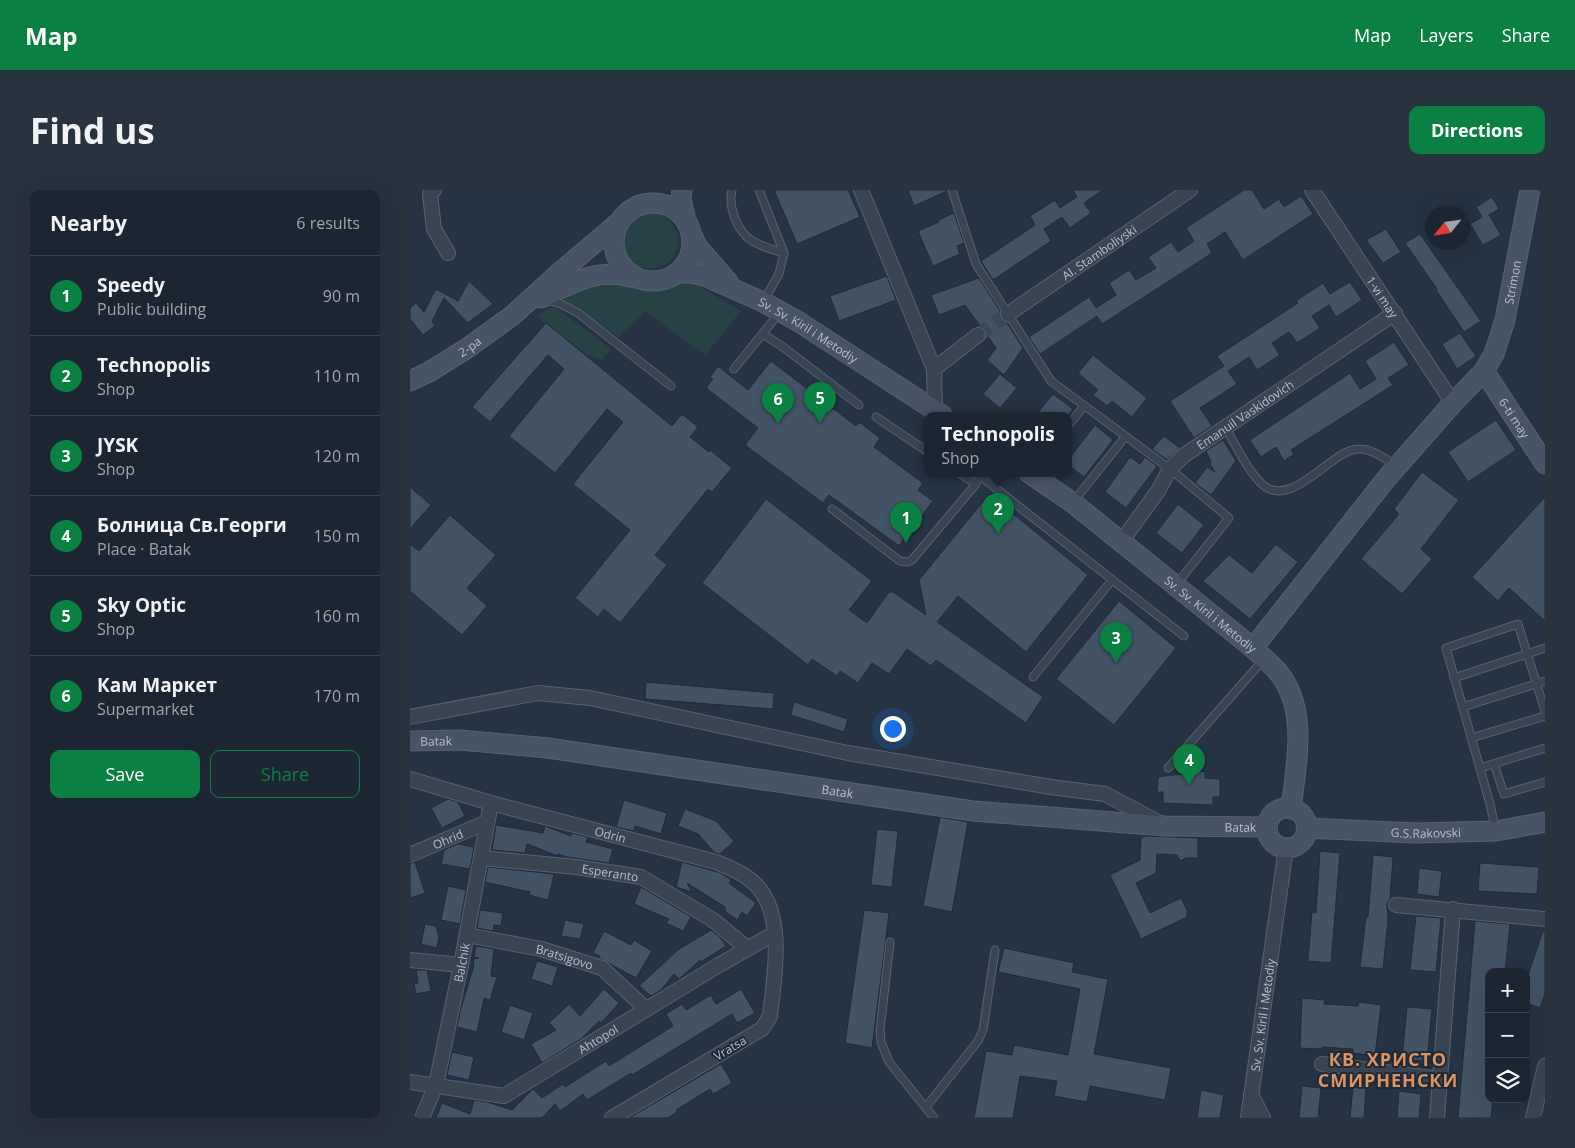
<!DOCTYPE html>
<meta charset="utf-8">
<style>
:root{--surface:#1c2633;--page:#29323f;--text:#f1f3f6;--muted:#a0a5ac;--line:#3a434e;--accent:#0b8043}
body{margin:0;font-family:"Open Sans",sans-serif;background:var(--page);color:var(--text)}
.controls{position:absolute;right:15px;bottom:15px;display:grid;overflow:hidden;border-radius:10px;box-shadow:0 5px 20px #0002}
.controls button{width:45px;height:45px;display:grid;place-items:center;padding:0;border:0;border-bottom:1px solid var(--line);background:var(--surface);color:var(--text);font:25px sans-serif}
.compass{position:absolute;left:1015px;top:15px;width:45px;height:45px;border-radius:50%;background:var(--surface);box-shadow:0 5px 20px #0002;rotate:240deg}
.you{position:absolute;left:482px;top:538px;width:18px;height:18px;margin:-12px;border:4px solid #fff;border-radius:50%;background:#1a73e8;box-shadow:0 0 0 8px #1a73e833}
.badge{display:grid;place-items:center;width:32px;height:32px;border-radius:50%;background:var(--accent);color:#fff;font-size:16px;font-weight:700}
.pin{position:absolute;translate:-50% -41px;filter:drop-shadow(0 1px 2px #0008)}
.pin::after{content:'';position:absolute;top:26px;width:18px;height:15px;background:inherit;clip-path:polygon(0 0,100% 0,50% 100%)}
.popup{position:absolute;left:514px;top:222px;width:148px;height:65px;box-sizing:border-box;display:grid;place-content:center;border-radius:10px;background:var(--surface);filter:drop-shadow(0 1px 4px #0005);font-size:16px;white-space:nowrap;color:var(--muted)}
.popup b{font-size:19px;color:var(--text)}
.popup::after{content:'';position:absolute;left:50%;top:100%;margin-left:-10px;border:10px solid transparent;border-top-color:var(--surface)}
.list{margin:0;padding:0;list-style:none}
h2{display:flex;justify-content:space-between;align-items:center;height:65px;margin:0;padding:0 20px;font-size:21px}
h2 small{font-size:16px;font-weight:400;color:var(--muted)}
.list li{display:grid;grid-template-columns:32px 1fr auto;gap:15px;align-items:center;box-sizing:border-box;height:80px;padding:0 20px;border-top:1px solid var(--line)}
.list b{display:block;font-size:19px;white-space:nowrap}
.list p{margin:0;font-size:16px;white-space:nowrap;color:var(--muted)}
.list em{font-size:16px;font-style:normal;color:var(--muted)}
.actions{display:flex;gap:10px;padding:15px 20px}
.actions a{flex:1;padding:11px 0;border:1px solid var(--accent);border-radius:10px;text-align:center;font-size:18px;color:var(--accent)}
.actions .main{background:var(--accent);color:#fff}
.icon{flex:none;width:28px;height:28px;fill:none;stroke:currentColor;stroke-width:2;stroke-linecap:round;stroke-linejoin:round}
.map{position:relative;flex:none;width:1135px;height:928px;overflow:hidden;border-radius:10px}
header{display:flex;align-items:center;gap:30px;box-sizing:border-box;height:70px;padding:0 25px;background:var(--accent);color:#fff}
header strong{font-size:24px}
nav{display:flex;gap:28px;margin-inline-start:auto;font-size:18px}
.intro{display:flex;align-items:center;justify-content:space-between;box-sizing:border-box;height:120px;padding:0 30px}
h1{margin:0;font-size:35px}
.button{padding:12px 22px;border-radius:10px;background:var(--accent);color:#fff;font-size:18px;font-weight:700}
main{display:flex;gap:30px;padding:0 30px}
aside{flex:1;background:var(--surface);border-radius:10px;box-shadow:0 5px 20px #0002}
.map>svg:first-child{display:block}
</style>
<header>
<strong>Map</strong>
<nav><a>Map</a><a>Layers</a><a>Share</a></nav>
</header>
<div class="intro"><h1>Find us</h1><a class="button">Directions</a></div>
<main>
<aside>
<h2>Nearby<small>6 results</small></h2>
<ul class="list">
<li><span class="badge">1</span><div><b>Speedy</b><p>Public building</p></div><em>90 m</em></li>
<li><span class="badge">2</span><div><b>Technopolis</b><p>Shop</p></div><em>110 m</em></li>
<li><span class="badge">3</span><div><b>JYSK</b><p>Shop</p></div><em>120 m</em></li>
<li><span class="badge">4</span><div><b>Болница Св.Георги</b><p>Place · Batak</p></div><em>150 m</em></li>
<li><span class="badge">5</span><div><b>Sky Optic</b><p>Shop</p></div><em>160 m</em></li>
<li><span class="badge">6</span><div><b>Кам Маркет</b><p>Supermarket</p></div><em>170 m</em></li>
</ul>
<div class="actions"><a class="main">Save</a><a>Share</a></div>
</aside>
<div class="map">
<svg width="1135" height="928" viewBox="0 0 1135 928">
<rect width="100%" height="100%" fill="#253344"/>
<!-- green -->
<g fill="#274245">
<circle cx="240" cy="51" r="28"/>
<polygon points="210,89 227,99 248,100 277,89 331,121 295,165 235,121 209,147 151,109 161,101"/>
<polygon points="144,116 201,159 192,170 176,164 126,126"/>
</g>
<!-- building -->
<g fill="#435366" stroke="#202b3b">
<polygon points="364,0 438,0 450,27 387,54"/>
<polygon points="498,0 537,0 537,1 504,16"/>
<polygon points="663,0 693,0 674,13 681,23 660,38 652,27 634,39 641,51 583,90 571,71 625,35 620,26 645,10 650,18 667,7"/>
<polygon points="834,0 842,0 854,19 869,9 874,17 891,6 903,24 833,70 815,42 797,54 802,63 773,82 692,134 687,126 630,164 619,147 679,107 686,118 706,105 699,93 719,80 726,90 746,78 738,67 761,52 768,62 784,51 776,38"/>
<polygon points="1082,7 1089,19 1079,25 1091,45 1073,55 1060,34 1072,27 1066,17"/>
<polygon points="544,23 554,53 547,56 550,64 523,76 508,41 529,32 528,30"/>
<polygon points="976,39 991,62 973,73 956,50"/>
<polygon points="1010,44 1071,131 1054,142 1026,100 1027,99 995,53"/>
<polygon points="477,86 486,110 429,131 420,106"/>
<polygon points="569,88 590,121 591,128 597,133 613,158 594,185 577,170 586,158 577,145 575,140 571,137 555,115 529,125 521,105"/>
<polygon points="59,91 83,114 58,133 34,108 22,131 25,136 13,145 0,129 0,118 6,113 14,122 26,99 48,111"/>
<polygon points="940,92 952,110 926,127 919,115 902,126 910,138 887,153 879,142 862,153 870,165 847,180 839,167 818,181 827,194 790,218 802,236 784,248 760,211 814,176 807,166 888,113 886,111 913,93 920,104"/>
<polygon points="136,133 262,236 272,224 288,237 280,247 299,262 300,260 322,278 302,302 298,299 245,365 257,375 210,433 194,419 188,427 165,408 220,340 163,294 213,232 197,219 145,283 99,246 154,179 138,165 80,232 62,217"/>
<polygon points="1050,143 1066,166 1047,179 1032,154"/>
<polygon points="984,152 999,175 978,188 983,195 881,260 884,264 874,271 866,257 851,267 840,250 940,183 950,199 966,189 955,171"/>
<polygon points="683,165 737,208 722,227 702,211 697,216 683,205 688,200 668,183"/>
<polygon points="361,171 446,236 449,232 470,248 464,257 513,293 508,300 523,311 489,356 419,305 413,313 335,255 348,238 296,198 303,189 300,187 308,176 338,200"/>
<polygon points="590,184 607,198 590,218 573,204"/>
<polygon points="643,204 663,219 658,225 626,225"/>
<polygon points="1086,230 1106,260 1058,292 1038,262"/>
<polygon points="685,235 703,250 674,287 658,275 658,270"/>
<polygon points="754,246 770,258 757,270 742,259"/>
<polygon points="813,250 826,271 801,305 785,293 797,277 805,282 800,274 801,272 796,261"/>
<polygon points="720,267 730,274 735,267 747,276 716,318 695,302"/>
<polygon points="1012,282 1049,310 1011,359 1022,369 992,404 951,369 989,324 984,319"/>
<polygon points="0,297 21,315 0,339"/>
<polygon points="579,304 678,385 616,462 548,406 527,432 633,507 616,533 526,470 521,476 497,459 479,484 462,473 448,493 430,481 427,486 402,469 398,475 292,393 356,309 462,391 439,420 457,433 479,402 483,402 516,425 509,390"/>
<polygon points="1135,307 1135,431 1099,398 1088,411 1062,387"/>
<polygon points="768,314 794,335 772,363 746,343"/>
<polygon points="40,325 86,365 57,398 77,416 52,445 0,401 0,354 9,361"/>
<polygon points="866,354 888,372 840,429 793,391 819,365 842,383"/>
<polygon points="709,411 766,458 704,535 646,489"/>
<polygon points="236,492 364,503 363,519 235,509"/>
<polygon points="384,512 438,529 434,542 381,525"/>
<polygon points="795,581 795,588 810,589 810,607 803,607 803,615 753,613 753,602 747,602 748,587"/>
<polygon points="38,609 48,612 55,626 32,638 21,618"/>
<polygon points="214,610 257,623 251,644 225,636 224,641 206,637"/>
<polygon points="275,619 306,631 324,651 310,664 305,663 288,644 268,636"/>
<polygon points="530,627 558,632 542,722 513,716"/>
<polygon points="86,635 133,643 135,636 161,646 161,643 178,647 176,652 203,659 199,673 157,667 148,664 148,666 117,654 115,663 82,660"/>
<polygon points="467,639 488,641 482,697 461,695"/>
<polygon points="735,646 788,648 788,668 776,668 770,671 767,665 747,664 746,683 726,693 740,723 771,708 777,720 777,727 731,749 700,685 730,670 731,648"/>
<polygon points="48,654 64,657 60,679 31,674 34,660"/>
<polygon points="910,661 930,663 921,773 898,771 902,722 906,723"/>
<polygon points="963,665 983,667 980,709 977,714 978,730 973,779 950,777 956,727 958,727"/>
<polygon points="5,672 15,703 0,708 0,674"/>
<polygon points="272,672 311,683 321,690 319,693 346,713 337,726 332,722 327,730 315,721 315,717 277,693 282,702 266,697"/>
<polygon points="1070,673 1129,677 1127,704 1068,701"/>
<polygon points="78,677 144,684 138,710 119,705 120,702 75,692"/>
<polygon points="1009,678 1032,681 1029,707 1007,704"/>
<polygon points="38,696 56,700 50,734 31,730"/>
<polygon points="231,697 281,727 273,741 256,733 259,729 224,714"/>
<polygon points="70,720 93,723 91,736 84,735 83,741 67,738"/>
<polygon points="454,720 479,723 462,858 435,853"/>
<polygon points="1006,726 1031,728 1026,782 1000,780"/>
<polygon points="155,730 174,734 170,749 151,746"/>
<polygon points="1065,731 1100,734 1095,782 1079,782 1079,909 1083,909 1081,928 1048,928"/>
<polygon points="15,734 26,736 29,747 27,758 11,754"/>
<polygon points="301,740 310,747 316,756 291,772 290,770 269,789 264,784 251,800 241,806 229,796 269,759"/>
<polygon points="194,741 221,755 224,750 242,761 226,788 189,768 190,766 183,763"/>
<polygon points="1133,741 1135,741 1135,804 1130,818 1116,813 1116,791"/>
<polygon points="66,756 84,759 81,786 87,787 80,810 74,808 67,842 47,837 51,818 63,779 64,769 69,768 64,767"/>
<polygon points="594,758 664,773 662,782 698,789 684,864 761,878 755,910 680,896 677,912 644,906 647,891 610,886 603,928 564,928 576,861 602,865 604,855 658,865 670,799 588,782"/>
<polygon points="127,771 148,777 142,796 121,789"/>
<polygon points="6,780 17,780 21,801 6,804 4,794 8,793"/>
<polygon points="194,799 209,813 191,833 189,831 171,849 132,873 121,854 146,840 139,833 159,814 170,826"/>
<polygon points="331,799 345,823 327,833 322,824 222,885 221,883 177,910 173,904 150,921 145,914 132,928 26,928 32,913 60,924 64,910 77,912 102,920 123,899 132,908 153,894 155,897 196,871 199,876 263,836 256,824 272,814 276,820 301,805 306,814"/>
<polygon points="892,808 915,810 914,814 948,816 949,812 971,815 965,866 943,863 943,859 912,857 912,859 890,858"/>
<polygon points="100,815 123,823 114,850 91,842"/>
<polygon points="997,817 1022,819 1017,871 992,869"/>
<polygon points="42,862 64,867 59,890 37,885"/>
<polygon points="311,874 322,893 303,904 300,899 266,920 267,922 258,928 219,928"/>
<polygon points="892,896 911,898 908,928 889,928"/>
<polygon points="943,897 956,898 954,928 940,928"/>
<polygon points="791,900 814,905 810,928 787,928"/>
<polygon points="989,901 1011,904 1009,928 987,928"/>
</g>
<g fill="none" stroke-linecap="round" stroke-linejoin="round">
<!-- street-tunnel -->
<polyline stroke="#3b4859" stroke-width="14" stroke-dasharray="14 7" stroke-linecap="butt" points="568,145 598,124"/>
<defs>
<g id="lane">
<path d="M322,0C318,15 326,37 337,47C347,56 362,59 374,63"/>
<polyline points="349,0 374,63 369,84 354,110"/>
<polyline points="542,0 566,74 641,191 760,279 819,328 766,395"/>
<polyline points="136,112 142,111 151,114 168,123 261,196"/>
<polyline points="353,144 373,157 449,215"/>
<polyline points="324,179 370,122"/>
<polyline points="466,227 518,262"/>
<polyline points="658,236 674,216"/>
<path d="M815,237C826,255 838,282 853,295C882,320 923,258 949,259C963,259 975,269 987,276"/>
<polyline points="549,283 566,294"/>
<polyline points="570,286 774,446"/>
<polyline points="664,311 715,247"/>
<polyline points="422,319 490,371 498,372 502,370 566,294 571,283"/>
<polyline points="623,487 702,390"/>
<polyline points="1044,488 1135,458"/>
<polyline points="1053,517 1135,491"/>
<polyline points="1061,548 1135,526"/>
<polyline points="1084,574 1094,604 1135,592"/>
<polyline points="758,578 854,469"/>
<polyline points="1070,578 1135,558"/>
<polyline points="1086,641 1080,614 1036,458 1108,434 1135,521"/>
<polyline points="480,752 470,840 471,852 479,872 524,928"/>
<polyline points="516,917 568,851 573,840 585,760"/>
</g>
<g id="street">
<polyline points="24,0 20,4 24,39 38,63"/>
<polyline points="451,0 524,179 525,221"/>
<path id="s1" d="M902,0L1043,213"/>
<path id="s2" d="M598,124L780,0"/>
<polyline points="524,179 568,145"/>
<path id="s3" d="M711,352L748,301L760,279L773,266L985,123"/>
<polyline points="0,527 128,503 180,508 438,563 641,597 695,604 750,633"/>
<path id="s4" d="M0,589L81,613L306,672C321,678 338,685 349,698C375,730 364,789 360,826L352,839L202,928"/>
<path id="s5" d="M0,665L77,632"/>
<path id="s6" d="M71,668L166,677L231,687L303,730L338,759"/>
<polyline points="986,715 1135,729"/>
<path id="s7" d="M57,745L131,759L192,778L236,819"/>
<polyline points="0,770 51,775"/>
<polyline points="912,874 1030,889"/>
<path id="s8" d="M0,892L94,906L309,775L365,743"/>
<polyline points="841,904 853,928"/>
<path id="s9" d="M12,928L26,895L51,775L81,613"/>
<path id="s10" d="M838,928L876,658"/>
<polyline points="1027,928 1043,719"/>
<polyline points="1123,928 1135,876"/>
</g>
<g id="secondary">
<polyline points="272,0 271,9 276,31"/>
<circle cx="243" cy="52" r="39"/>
<polyline points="281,43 287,56 319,93"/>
<path id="s11" d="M267,83H281L294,86L353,112L389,132L532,225"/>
<path d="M131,108C164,92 188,77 225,88"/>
<path id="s12" d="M1074,181L1135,274"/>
<path id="s13" d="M0,191L19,182L56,159L103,125L148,84L208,33"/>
<path id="s14" d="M619,283L663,313L843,458C851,466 861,474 868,482C899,520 886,575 881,619"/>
<path id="s15" d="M843,458L976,289L1043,213L1074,181L1084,164L1095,130L1120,0"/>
<path id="s16" d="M0,551L50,550L138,558L563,621L755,636L857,637"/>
<circle cx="877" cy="638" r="20"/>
<path id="s17" d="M896,638L1006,643L1086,641L1135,632"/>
</g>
</defs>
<!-- lane casing -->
<use href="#lane" stroke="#576271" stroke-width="9"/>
<!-- street casing -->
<use href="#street" stroke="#576271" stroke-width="16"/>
<!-- secondary casing -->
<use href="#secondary" stroke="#576271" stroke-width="21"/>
<!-- lane -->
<use href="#lane" stroke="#394553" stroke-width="7"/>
<!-- street -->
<use href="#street" stroke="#394553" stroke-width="14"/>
<!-- secondary -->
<use href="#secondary" stroke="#475367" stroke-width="19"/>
</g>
<g text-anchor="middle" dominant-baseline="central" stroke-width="4" stroke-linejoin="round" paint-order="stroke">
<!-- street labels -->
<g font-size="12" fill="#b6c0cd" stroke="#1e2939">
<text stroke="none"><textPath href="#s2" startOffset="110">Al. Stamboliyski</textPath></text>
<text stroke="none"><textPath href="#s15" startOffset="455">Strimon</textPath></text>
<text stroke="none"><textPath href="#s1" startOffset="128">1-vi may</textPath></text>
<text stroke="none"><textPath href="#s11" startOffset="145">Sv. Sv. Kiril i Metodiy</textPath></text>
<text stroke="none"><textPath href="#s13" startOffset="69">2-ра</textPath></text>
<text stroke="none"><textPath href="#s3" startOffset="181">Emanuil Vaskidovich</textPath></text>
<text stroke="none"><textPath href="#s12" startOffset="56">6-ti may</textPath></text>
<text stroke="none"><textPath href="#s14" startOffset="230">Sv. Sv. Kiril i Metodiy</textPath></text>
<text stroke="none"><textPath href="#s16" startOffset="26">Batak</textPath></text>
<text stroke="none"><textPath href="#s16" startOffset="431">Batak</textPath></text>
<text stroke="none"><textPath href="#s16" startOffset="836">Batak</textPath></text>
<text stroke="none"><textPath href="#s17" startOffset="120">G.S.Rakovski</textPath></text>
<text stroke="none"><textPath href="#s4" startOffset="208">Odrin</textPath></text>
<text stroke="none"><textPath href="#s5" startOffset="41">Ohrid</textPath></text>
<text stroke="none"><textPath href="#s6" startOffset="130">Esperanto</textPath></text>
<text stroke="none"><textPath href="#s7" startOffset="100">Bratsigovo</textPath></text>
<text stroke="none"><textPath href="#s9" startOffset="161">Balchik</textPath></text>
<text stroke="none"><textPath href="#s10" startOffset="104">Sv. Sv. Kiril i Metodiy</textPath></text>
<text stroke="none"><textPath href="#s8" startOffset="205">Ahtopol</textPath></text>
<text transform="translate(320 858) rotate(-31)">Vratsa</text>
</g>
<!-- district labels -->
<g font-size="18" font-weight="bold" letter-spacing="1" fill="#dd9461" stroke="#1e2939">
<text x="978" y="869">КВ. ХРИСТО<tspan x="978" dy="21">СМИРНЕНСКИ</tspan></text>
</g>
</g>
</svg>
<div class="controls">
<button>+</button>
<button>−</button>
<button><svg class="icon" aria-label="layers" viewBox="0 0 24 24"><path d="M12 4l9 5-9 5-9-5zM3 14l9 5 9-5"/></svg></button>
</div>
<svg class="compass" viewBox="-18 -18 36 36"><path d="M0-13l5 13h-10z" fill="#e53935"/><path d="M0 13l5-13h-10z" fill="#a0a5ac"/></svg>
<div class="you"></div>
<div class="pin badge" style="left:496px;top:353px">1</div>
<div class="pin badge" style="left:588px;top:344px">2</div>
<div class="popup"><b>Technopolis</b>Shop</div>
<div class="pin badge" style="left:706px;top:473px">3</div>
<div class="pin badge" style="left:779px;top:595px">4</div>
<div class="pin badge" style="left:410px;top:233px">5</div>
<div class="pin badge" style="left:368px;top:234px">6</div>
</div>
</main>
